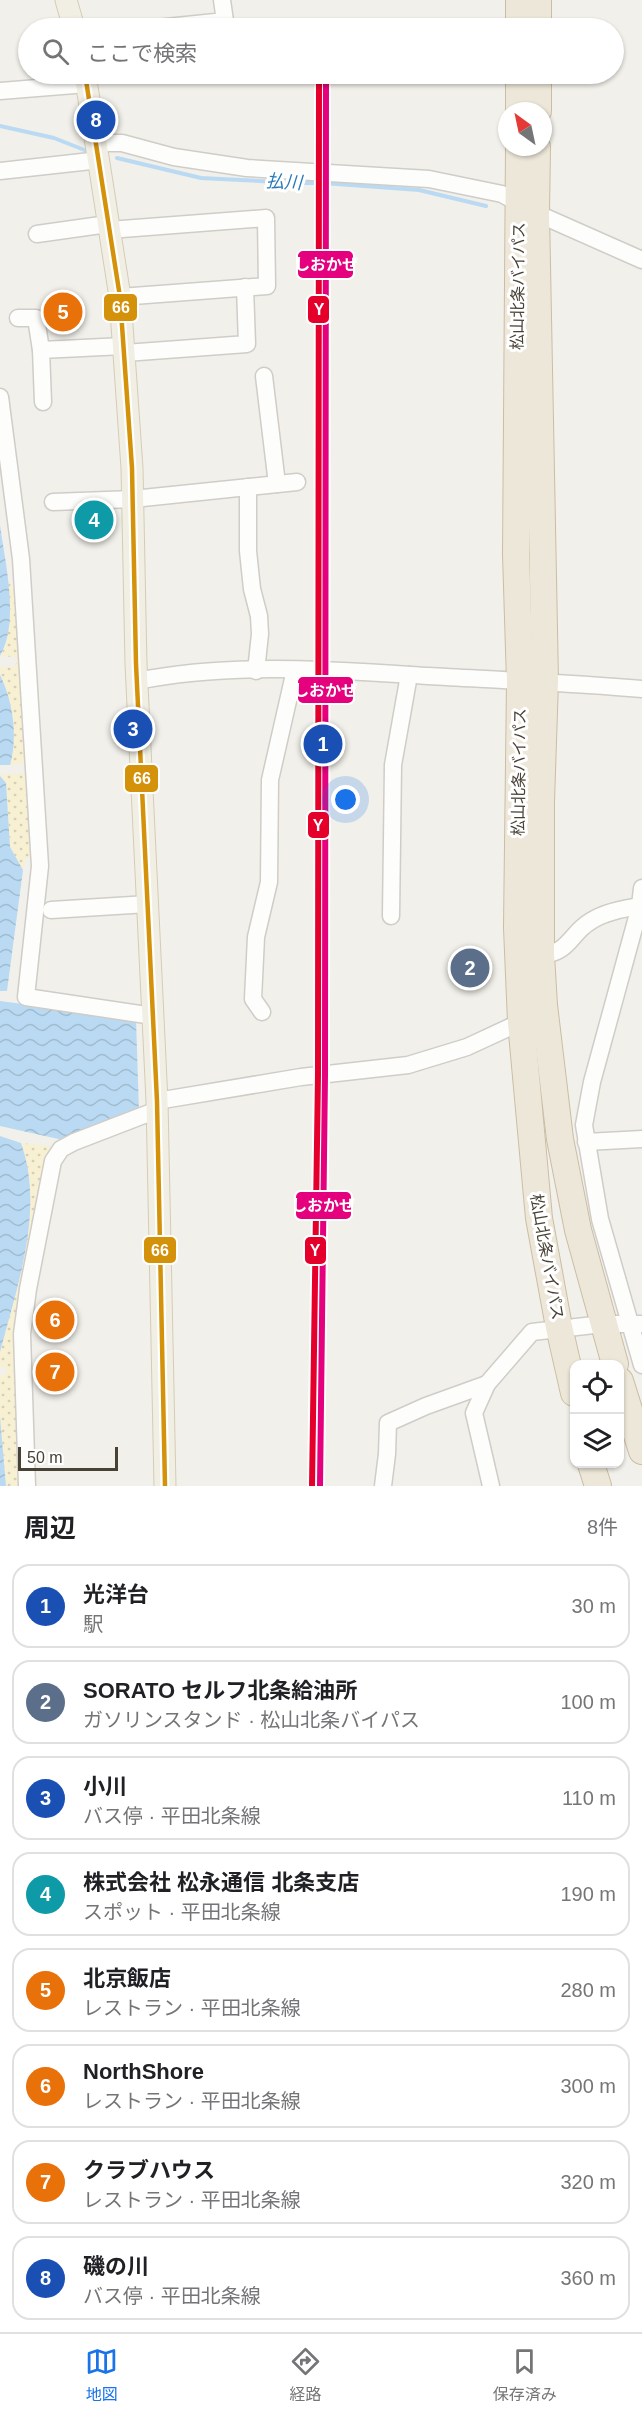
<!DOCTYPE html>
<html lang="ja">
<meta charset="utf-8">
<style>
:root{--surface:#fff;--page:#f6f6f6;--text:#202124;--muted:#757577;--line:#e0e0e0;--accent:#1a73e8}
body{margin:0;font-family:Helvetica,"Noto Sans JP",sans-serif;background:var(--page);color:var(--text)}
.controls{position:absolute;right:18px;bottom:18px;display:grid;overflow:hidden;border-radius:12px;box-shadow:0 2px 4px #0004}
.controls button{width:54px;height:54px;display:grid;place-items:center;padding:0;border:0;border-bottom:2px solid var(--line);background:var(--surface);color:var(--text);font:30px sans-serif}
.compass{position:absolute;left:498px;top:102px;width:54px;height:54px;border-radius:50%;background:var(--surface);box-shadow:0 2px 4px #0004;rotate:327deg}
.scale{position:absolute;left:18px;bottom:15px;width:100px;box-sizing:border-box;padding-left:6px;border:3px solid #484136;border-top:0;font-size:16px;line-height:21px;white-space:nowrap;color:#484136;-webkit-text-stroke:4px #fff;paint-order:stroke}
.you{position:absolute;left:346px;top:800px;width:21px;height:21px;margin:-15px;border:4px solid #fff;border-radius:50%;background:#1a73e8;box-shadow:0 0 0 9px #1a73e833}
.badge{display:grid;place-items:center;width:39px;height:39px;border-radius:50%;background:var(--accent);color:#fff;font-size:20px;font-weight:700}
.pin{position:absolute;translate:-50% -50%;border:3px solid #fff;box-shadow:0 2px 6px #0006}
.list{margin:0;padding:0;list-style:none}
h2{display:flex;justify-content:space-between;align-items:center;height:78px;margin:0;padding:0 24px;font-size:26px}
h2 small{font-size:20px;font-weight:400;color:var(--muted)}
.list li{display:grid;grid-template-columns:39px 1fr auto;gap:18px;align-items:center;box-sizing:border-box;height:84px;margin:0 12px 12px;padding:0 12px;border:2px solid var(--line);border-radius:18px}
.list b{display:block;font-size:22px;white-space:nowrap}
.list p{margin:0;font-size:20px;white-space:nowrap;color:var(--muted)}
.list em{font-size:20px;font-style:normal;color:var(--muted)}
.icon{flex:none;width:33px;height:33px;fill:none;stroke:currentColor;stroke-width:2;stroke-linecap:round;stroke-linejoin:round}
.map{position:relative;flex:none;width:642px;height:1486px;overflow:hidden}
.search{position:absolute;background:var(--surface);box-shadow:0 2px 4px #0004;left:18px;right:18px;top:18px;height:66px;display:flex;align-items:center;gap:15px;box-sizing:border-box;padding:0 21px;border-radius:33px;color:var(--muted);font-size:22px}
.sheet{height:846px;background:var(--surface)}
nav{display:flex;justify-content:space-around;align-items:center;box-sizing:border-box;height:84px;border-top:2px solid var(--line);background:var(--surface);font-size:16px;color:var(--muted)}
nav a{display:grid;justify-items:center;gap:3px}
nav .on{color:var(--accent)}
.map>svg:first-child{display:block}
</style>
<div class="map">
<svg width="642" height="1486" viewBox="0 0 642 1486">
<defs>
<pattern id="sand-dots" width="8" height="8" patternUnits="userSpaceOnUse" patternTransform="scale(1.5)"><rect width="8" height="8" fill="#f7f0d3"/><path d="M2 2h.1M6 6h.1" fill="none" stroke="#d5cfb6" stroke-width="1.8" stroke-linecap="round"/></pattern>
<pattern id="water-waves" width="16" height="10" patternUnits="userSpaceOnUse" patternTransform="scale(1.5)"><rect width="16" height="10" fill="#b9daf2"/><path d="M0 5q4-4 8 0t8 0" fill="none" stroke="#a1bcd0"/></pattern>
</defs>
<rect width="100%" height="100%" fill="#f2f0ea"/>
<!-- sand -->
<g fill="url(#sand-dots)">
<path d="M8,580L17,591L26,763L10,765C15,747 15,726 11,708C7,694 0,681 0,667H13L18,661L15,657L1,656C12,631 9,607 8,580Z"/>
<polygon points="28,773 32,831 31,855 26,859 23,870 10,847 6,783 0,775"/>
<path d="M21,1143L55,1147L26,1266L14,1329L20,1486H6L0,1417V1375H5L6,1368L0,1366V1352C17,1287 45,1209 21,1143Z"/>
</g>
<!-- water -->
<g fill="url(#water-waves)">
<path d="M0,525C5,563 20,622 0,656Z"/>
<path d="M0,675C13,701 18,737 10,765H0Z"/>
<polygon points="0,776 6,783 10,847 23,870 7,991 0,991"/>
<polygon points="0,1001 136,1019 139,1112 63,1140 0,1126"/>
<path d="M0,1136L21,1143C45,1209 17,1287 0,1352Z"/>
<polygon points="0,1417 6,1486 0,1486"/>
</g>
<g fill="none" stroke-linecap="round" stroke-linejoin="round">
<!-- stream -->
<g stroke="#b9daf2" stroke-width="4">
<polyline points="0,126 54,138 87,151"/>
<polyline points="117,158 201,178 297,183 323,183 419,190 486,206"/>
</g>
<defs>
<g id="minor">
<polyline points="157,28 225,21 222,0"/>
<polyline points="0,91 87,84"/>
<polyline points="98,143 122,143 174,157 247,168 429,179 502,194 536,213 642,260"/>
<polyline points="0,171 100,160"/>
<polyline points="109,230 266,218 267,286 120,297"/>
<polyline points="37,234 108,224"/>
<polyline points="18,318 36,318 41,350"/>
<polyline points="125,353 247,344 245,287"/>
<polyline points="264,376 277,484"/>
<polyline points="0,397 21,559 40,866 26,997 153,1016"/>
<polyline points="43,402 41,350 124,346"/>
<polyline points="248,487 248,551 252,589 259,616 260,634 256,671"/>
<polyline points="53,502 133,499 297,482"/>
<path d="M137,681C232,662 332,670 428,676C500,680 571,683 642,689"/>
<polyline points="642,888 640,906 592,1082 584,1125 600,1219 642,1365"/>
<polyline points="51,910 148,904"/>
<polyline points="391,916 393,765 409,675"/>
<path d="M541,955C570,953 570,933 591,921C605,912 626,908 642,906"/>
<polyline points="262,1012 253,999 256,937 269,882 270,780 295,670"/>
<polyline points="157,1101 301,1077 408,1065 467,1047 521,1022"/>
<polyline points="586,1142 642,1139"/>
<polyline points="27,1486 22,1334 28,1289 53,1161 61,1149 74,1142 157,1110"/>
<polyline points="383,1486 387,1454 388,1423 426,1406 487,1384"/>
<polyline points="491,1486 474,1413 487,1384 532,1332 603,1324 642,1324"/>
</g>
<g id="major">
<polyline points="66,0 74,28"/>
<polyline points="85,74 120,297 132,468 136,664 157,1101 165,1486"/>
</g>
<g id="highway">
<polyline points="519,0 519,28"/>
<polyline points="538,0 538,28"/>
<polyline points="519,74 519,111"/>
<polyline points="538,111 538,74"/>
<polyline points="519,147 516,554 520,682 517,928 521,1022 539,1218 559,1327 574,1393"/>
<polyline points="537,147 536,213 545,681 541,802 541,955 544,1005 560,1139 578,1230 615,1364"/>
<polyline points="620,1381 642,1451"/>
<polyline points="591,1464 598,1486"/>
</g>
</defs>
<!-- minor casing -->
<use href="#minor" stroke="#d0cdc8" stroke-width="19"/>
<!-- major casing -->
<use href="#major" stroke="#d5ccb6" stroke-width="23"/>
<!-- highway casing -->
<use href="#highway" stroke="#cbbda4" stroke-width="28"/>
<!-- minor -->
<use href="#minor" stroke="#fdfdfc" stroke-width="16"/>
<!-- major -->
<use href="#major" stroke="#f1eee4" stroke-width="21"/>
<!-- highway -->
<use href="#highway" stroke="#ede7d9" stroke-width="26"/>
<defs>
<polyline id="bus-1" points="85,74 120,297 132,468 136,664 157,1101 165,1486"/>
</defs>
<!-- bus-1 casing -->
<use href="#bus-1" stroke="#fff" stroke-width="9"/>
<!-- bus-1 -->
<use href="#bus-1" stroke="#d4920b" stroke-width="4.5"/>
<defs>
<polyline id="rail-1" points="312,1486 318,1075 319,74"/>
<polyline id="rail-2" points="320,1486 325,1075 326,74"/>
</defs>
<!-- rail-1 casing -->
<use href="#rail-1" stroke="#fff" stroke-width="10"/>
<!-- rail-2 casing -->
<use href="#rail-2" stroke="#fff" stroke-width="10"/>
<!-- rail-1 -->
<use href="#rail-1" stroke="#e4002b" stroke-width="6"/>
<!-- rail-2 -->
<use href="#rail-2" stroke="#e5007d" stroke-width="6"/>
</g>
<g text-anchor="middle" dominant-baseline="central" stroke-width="6" stroke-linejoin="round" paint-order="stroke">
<!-- street labels -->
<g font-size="16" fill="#484136" stroke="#fff">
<text transform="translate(518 286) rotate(-89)">松山北条バイパス</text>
<text transform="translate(519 772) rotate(-89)">松山北条バイパス</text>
<text transform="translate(547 1257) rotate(80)">松山北条バイパス</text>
</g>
<!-- water labels -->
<g font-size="18" font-style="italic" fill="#287abb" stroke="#fff">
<text transform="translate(284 182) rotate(3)">払川</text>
</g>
</g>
<g stroke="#fff" stroke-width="2">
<rect x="297" y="250" width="57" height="29" rx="6" fill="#e5007d"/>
<rect x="103" y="293" width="35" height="29" rx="6" fill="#d4920b"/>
<rect x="307" y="295" width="23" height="29" rx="6" fill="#e4002b"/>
<rect x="297" y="676" width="57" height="28" rx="6" fill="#e5007d"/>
<rect x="124" y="764" width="35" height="29" rx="6" fill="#d4920b"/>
<rect x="307" y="811" width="23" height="28" rx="6" fill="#e4002b"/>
<rect x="295" y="1191" width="57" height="29" rx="6" fill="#e5007d"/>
<rect x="143" y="1236" width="34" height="28" rx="6" fill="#d4920b"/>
<rect x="304" y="1236" width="23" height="29" rx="6" fill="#e4002b"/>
</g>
<g font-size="16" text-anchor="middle" font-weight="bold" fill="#fff">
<text x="326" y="270">しおかぜ</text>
<text x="121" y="313">66</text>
<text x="319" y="315">Y</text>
<text x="325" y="696">しおかぜ</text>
<text x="142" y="784">66</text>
<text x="318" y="831">Y</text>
<text x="323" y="1211">しおかぜ</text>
<text x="160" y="1256">66</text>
<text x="315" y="1256">Y</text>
</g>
</svg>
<div class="controls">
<button><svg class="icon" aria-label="locate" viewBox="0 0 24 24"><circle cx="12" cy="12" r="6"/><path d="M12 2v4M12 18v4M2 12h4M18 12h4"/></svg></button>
<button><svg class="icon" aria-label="layers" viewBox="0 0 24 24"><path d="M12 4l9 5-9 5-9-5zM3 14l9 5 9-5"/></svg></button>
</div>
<svg class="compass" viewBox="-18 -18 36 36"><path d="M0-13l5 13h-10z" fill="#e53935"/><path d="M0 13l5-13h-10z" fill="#757577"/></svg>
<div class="scale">50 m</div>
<div class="you"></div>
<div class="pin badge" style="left:323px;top:744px;background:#1a4fb4">1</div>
<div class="pin badge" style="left:470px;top:968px;background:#5c6f8a">2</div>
<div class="pin badge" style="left:133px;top:729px;background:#1a4fb4">3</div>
<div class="pin badge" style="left:94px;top:520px;background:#0f9aa8">4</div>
<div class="pin badge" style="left:63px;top:312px;background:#e8710a">5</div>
<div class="pin badge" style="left:55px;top:1320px;background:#e8710a">6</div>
<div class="pin badge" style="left:55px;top:1372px;background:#e8710a">7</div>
<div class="pin badge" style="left:96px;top:120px;background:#1a4fb4">8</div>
<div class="search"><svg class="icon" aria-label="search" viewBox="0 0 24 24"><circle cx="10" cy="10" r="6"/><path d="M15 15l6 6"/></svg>ここで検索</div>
</div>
<section class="sheet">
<h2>周辺<small>8件</small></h2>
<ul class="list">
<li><span class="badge" style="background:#1a4fb4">1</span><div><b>光洋台</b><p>駅</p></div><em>30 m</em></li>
<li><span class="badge" style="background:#5c6f8a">2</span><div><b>SORATO セルフ北条給油所</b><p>ガソリンスタンド · 松山北条バイパス</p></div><em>100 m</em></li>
<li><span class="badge" style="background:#1a4fb4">3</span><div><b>小川</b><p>バス停 · 平田北条線</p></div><em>110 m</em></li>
<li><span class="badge" style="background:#0f9aa8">4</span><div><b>株式会社 松永通信 北条支店</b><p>スポット · 平田北条線</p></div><em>190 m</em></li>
<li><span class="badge" style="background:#e8710a">5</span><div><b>北京飯店</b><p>レストラン · 平田北条線</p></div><em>280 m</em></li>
<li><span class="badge" style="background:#e8710a">6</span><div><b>NorthShore</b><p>レストラン · 平田北条線</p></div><em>300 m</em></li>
<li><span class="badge" style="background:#e8710a">7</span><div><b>クラブハウス</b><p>レストラン · 平田北条線</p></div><em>320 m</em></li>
<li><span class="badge" style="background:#1a4fb4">8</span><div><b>磯の川</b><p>バス停 · 平田北条線</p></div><em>360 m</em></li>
</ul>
</section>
<nav>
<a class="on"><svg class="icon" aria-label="map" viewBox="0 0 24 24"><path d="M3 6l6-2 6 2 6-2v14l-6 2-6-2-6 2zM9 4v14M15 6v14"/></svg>地図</a>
<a><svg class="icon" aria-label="directions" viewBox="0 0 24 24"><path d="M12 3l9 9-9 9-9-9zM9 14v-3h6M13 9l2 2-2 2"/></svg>経路</a>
<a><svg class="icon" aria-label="saved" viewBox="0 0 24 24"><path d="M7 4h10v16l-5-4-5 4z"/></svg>保存済み</a>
</nav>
